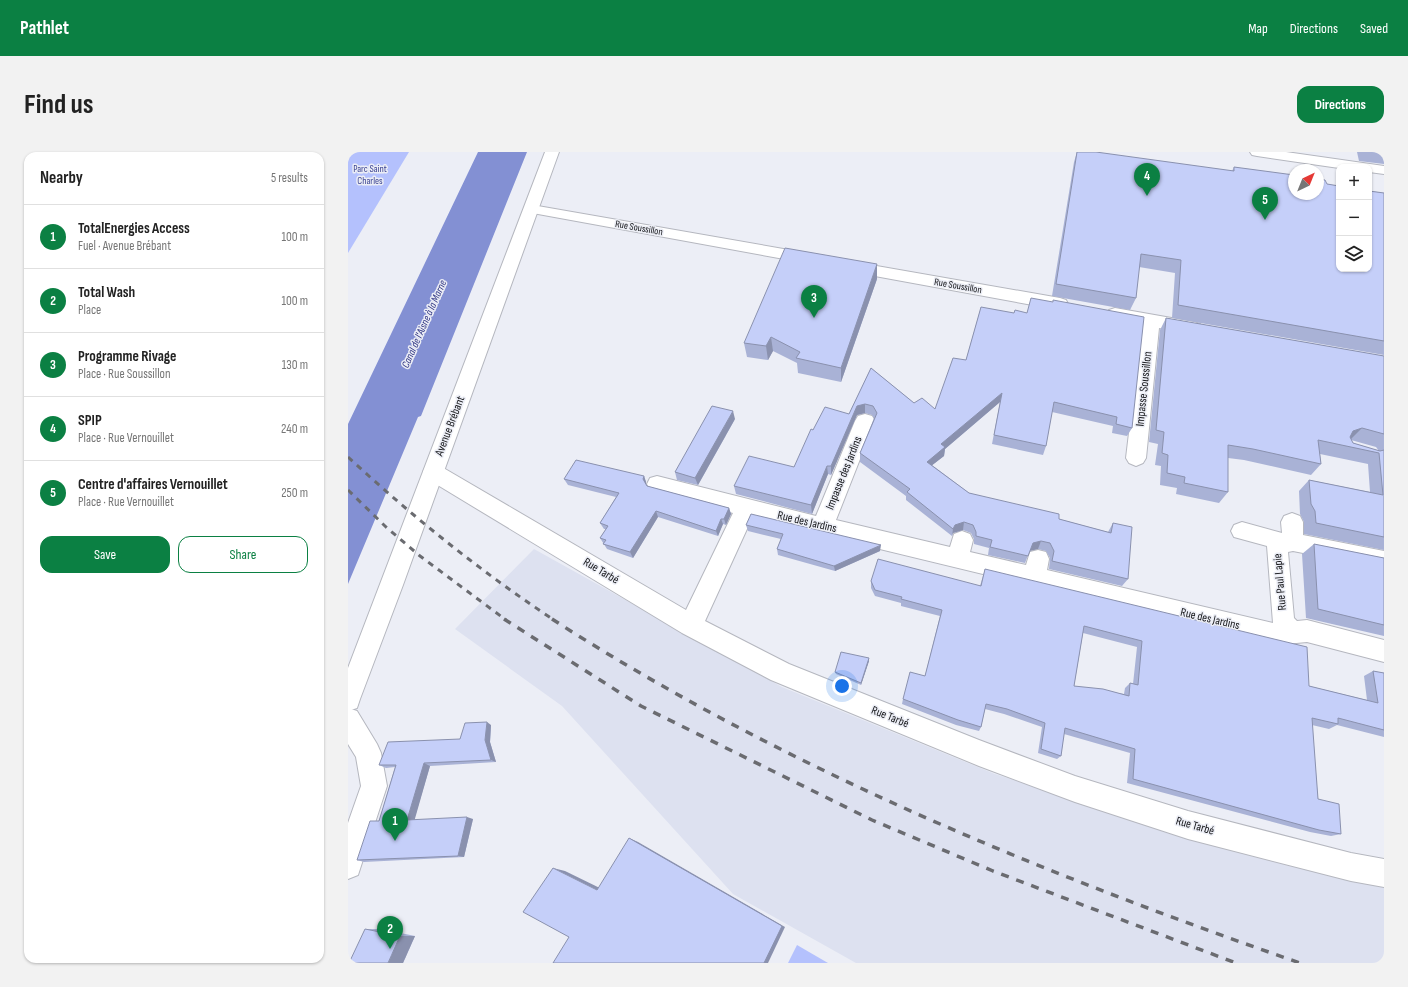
<!DOCTYPE html>
<meta charset="utf-8">
<style>
:root{--surface:#fff;--page:#f2f2f2;--text:#222;--muted:#767676;--line:#e0e0e0;--accent:#0b8043}
body{margin:0;font-family:"Sofia Sans Condensed",sans-serif;background:var(--page);color:var(--text)}
.controls{position:absolute;right:12px;top:12px;display:grid;overflow:hidden;border-radius:8px;box-shadow:0 1px 3px #0004}
.controls button{width:36px;height:36px;display:grid;place-items:center;padding:0;border:0;border-bottom:1px solid var(--line);background:var(--surface);color:var(--text);font:20px sans-serif}
.compass{position:absolute;left:940px;top:12px;width:36px;height:36px;border-radius:50%;background:var(--surface);box-shadow:0 1px 3px #0004;rotate:43deg}
.you{position:absolute;left:494px;top:534px;width:14px;height:14px;margin:-10px;border:3px solid #fff;border-radius:50%;background:#1a73e8;box-shadow:0 0 0 6px #1a73e833}
.badge{display:grid;place-items:center;width:26px;height:26px;border-radius:50%;background:var(--accent);color:#fff;font-size:13px;font-weight:700}
.pin{position:absolute;translate:-50% -33px;filter:drop-shadow(0 1px 2px #0008)}
.pin::after{content:'';position:absolute;top:21px;width:14px;height:12px;background:inherit;clip-path:polygon(0 0,100% 0,50% 100%)}
.list{margin:0;padding:0;list-style:none}
h2{display:flex;justify-content:space-between;align-items:center;height:52px;margin:0;padding:0 16px;font-size:17px}
h2 small{font-size:13px;font-weight:400;color:var(--muted)}
.list li{display:grid;grid-template-columns:26px 1fr auto;gap:12px;align-items:center;box-sizing:border-box;height:64px;padding:0 16px;border-top:1px solid var(--line)}
.list b{display:block;font-size:15px;white-space:nowrap}
.list p{margin:0;font-size:13px;white-space:nowrap;color:var(--muted)}
.list em{font-size:13px;font-style:normal;color:var(--muted)}
.actions{display:flex;gap:8px;padding:12px 16px}
.actions a{flex:1;padding:9px 0;border:1px solid var(--accent);border-radius:12px;text-align:center;font-size:14px;color:var(--accent)}
.actions .main{background:var(--accent);color:#fff}
.icon{flex:none;width:22px;height:22px;fill:none;stroke:currentColor;stroke-width:2;stroke-linecap:round;stroke-linejoin:round}
.map{position:relative;flex:none;width:1036px;height:811px;overflow:hidden;border-radius:12px}
header{display:flex;align-items:center;gap:24px;box-sizing:border-box;height:56px;padding:0 20px;background:var(--accent);color:#fff}
header strong{font-size:19px}
nav{display:flex;gap:22px;margin-inline-start:auto;font-size:14px}
.intro{display:flex;align-items:center;justify-content:space-between;box-sizing:border-box;height:96px;padding:0 24px}
h1{margin:0;font-size:28px}
.button{padding:10px 18px;border-radius:12px;background:var(--accent);color:#fff;font-size:14px;font-weight:700}
main{display:flex;gap:24px;padding:0 24px}
aside{flex:1;background:var(--surface);border-radius:12px;box-shadow:0 1px 3px #0004}
.map>svg:first-child{display:block}
</style>
<header>
<strong>Pathlet</strong>
<nav><a>Map</a><a>Directions</a><a>Saved</a></nav>
</header>
<div class="intro"><h1>Find us</h1><a class="button">Directions</a></div>
<main>
<aside>
<h2>Nearby<small>5 results</small></h2>
<ul class="list">
<li><span class="badge">1</span><div><b>TotalEnergies Access</b><p>Fuel · Avenue Brébant</p></div><em>100 m</em></li>
<li><span class="badge">2</span><div><b>Total Wash</b><p>Place</p></div><em>100 m</em></li>
<li><span class="badge">3</span><div><b>Programme Rivage</b><p>Place · Rue Soussillon</p></div><em>130 m</em></li>
<li><span class="badge">4</span><div><b>SPIP</b><p>Place · Rue Vernouillet</p></div><em>240 m</em></li>
<li><span class="badge">5</span><div><b>Centre d'affaires Vernouillet</b><p>Place · Rue Vernouillet</p></div><em>250 m</em></li>
</ul>
<div class="actions"><a class="main">Save</a><a>Share</a></div>
</aside>
<div class="map">
<svg width="1036" height="811" viewBox="0 0 1036 811">
<rect width="100%" height="100%" fill="#eceef6"/>
<!-- built -->
<polygon fill="#dde1f0" points="186,397 434,535 647,622 903,704 1036,733 1036,811 508,811 385,742 214,554 107,477"/>
<!-- green -->
<g fill="#b4c1fd">
<polygon points="0,0 61,0 0,101"/>
<polygon points="449,793 480,811 440,811"/>
</g>
<!-- water -->
<polygon fill="#8390d3" points="130,0 179,0 73,264 70,265 0,432 0,272"/>
<g fill="none" stroke-linecap="round" stroke-linejoin="round">
<defs>
<g id="minor">
<polygon points="902,0 938,0 1036,14 1036,22 1021,20 1021,15 991,16 909,4 904,3"/>
<polygon points="184,53 464,102 470,104 472,107 470,110 464,112 179,60 177,57 179,54"/>
<polygon points="500,109 712,146 718,148 720,152 718,156 712,158 494,118 492,114 494,110"/>
<polygon points="767,156 846,170 852,172 855,176 852,180 846,182 811,176 798,306 795,311 788,314 781,311 778,306 794,172 761,166 758,162 761,158"/>
<polygon points="517,262 524,264 527,269 488,368 602,395 606,382 614,379 622,382 625,388 622,400 678,413 682,400 690,398 698,400 701,407 699,418 925,471 919,394 886,385 883,379 886,373 894,370 934,381 933,370 936,364 944,361 952,364 955,370 955,383 1036,399 1036,417 945,399 940,400 946,466 949,469 959,468 1036,488 1036,510 959,490 927,493 404,366 357,469 441,512 631,588 727,624 840,659 1003,701 1036,707 1036,735 1003,729 840,687 727,650 631,614 423,528 334,481 78,326 75,320 78,314 85,312 92,314 338,458 385,361 302,338 299,332 302,326 309,324 468,364 507,269 510,264"/>
<polygon points="0,556 9,559 29,592 33,601 39,634 10,723 0,727 0,671 13,634 8,605 0,592"/>
</g>
<polygon id="major" points="197,0 211,0 55,433 12,547 9,556 0,559 0,516"/>
</defs>
<!-- minor casing -->
<use href="#minor" stroke="#b5b7bf" stroke-width="2"/>
<!-- major casing -->
<use href="#major" stroke="#b5b7bf" stroke-width="2"/>
<!-- minor -->
<use href="#minor" fill="#fff" fill-rule="evenodd"/>
<!-- major -->
<use href="#major" fill="#fff" fill-rule="evenodd"/>
<!-- rail-far1 -->
<g stroke="#6a6b70" stroke-width="3" stroke-dasharray="6 6" stroke-linecap="butt">
<path d="M0,305C65,365 132,419 206,468"/>
<polyline points="0,338 38,375 72,404 158,468"/>
</g>
<!-- rail -->
<g stroke="#6a6b70" stroke-width="3.5" stroke-dasharray="8 8" stroke-linecap="butt">
<polyline points="156,467 293,554 524,668 645,719 888,811"/>
<path d="M204,467C435,616 693,721 952,811"/>
</g>
</g>
<!-- wall -->
<g fill="#a9b2d6" fill-rule="evenodd">
<polygon points="729,0 884,19 886,15 979,32 1036,41 1036,203 824,166 827,121 791,115 788,146 782,158 704,144 726,10"/>
<polygon points="1009,0 1036,0 1036,12 1011,9"/>
<polygon points="529,127 493,230 450,221 449,211 425,199 420,208 399,205 396,191"/>
<polygon points="633,155 784,276 779,284 764,281 765,274 704,260 698,294 695,303 644,292 652,250 597,297 596,304 584,313 621,341 711,367 760,380 765,371 780,427 774,434 701,417 702,406 698,399 690,397 682,398 677,411 640,403 641,396 626,392 626,387 623,381 615,378 605,381 604,384 558,348 558,344 512,310 512,301 526,266 524,263 517,261 509,263 483,323 480,322 464,362 388,342 386,334 446,315 465,278 501,262 523,216 566,251 587,257 618,208"/>
<path d="M818,166L1036,204V398L956,382V370L952,362L951,339L961,328L1022,340L1020,312L972,302L973,312L963,323L896,308L880,306V340L871,351L828,342L829,336L812,333L813,314L807,313L810,292L801,290L812,178ZM1003,288L1028,295L1031,299L1005,291Z"/>
<polygon points="387,267 350,333 329,328 327,320"/>
<polygon points="296,324 298,330 298,332 299,334 381,356 383,362 378,373 375,372 370,384 310,365 285,406 259,397 252,386 258,377 256,377 252,371 268,345 220,333 216,327"/>
<polygon points="398,373 532,399 487,419 430,403 429,397 433,387 400,379"/>
<polygon points="966,392 1036,406 1036,484 958,466 954,402"/>
<path d="M637,417L961,534L1019,548L1016,524L1025,519L1036,521V585L989,573L981,577L964,573L970,647L993,682L983,684L962,680L779,631L782,601L716,582L713,604L709,607L690,601L694,575L656,562L637,557L633,575L631,579L608,573L554,552L555,547L577,524L592,464L553,454V451L527,444L523,436V429L632,434ZM735,481L789,495L785,532L782,531L777,536L776,542L726,534Z"/>
<polygon points="521,506 521,509 513,533 488,522 487,520"/>
<polygon points="143,573 142,590 148,610 82,614 66,668 125,667 116,705 16,710 9,708 31,669 47,615 38,616 31,613 112,587"/>
<polygon points="17,777 33,777 67,784 55,811"/>
</g>
<!-- shaded-wall -->
<g fill="#8a91ae">
<polygon points="529,112 529,127 493,230 493,216"/>
<polygon points="423,185 425,199 420,208 418,194"/>
<polygon points="654,241 652,250 597,297 596,304 578,318 579,310 593,292"/>
<polygon points="517,252 517,261 509,263 483,323 483,314 509,254"/>
<polygon points="385,259 387,267 350,333 347,326"/>
<polygon points="1014,276 1002,288 994,291 1005,279"/>
<polygon points="479,314 480,322 464,362 463,353"/>
<polygon points="296,324 298,330 298,333 295,327"/>
<polygon points="381,356 383,362 378,373 376,367"/>
<polygon points="308,359 310,365 285,406 282,400"/>
<polygon points="373,367 375,372 370,384 368,379"/>
<polygon points="616,370 615,378 605,381 604,384 605,377 607,373"/>
<polygon points="693,389 690,397 682,399 685,391"/>
<polygon points="533,393 532,399 487,419 486,414"/>
<polygon points="521,506 521,509 513,533 513,531"/>
<polygon points="139,570 143,573 142,590 148,610 143,608 137,588"/>
<polygon points="76,611 82,614 66,670 59,668"/>
<polygon points="119,665 125,667 116,705 110,704"/>
<polygon points="281,686 290,690 437,775 420,811 416,811"/>
<polygon points="205,716 217,719 260,740 249,738"/>
<polygon points="52,784 67,784 55,811 40,811"/>
</g>
<!-- building -->
<g fill="#c5cff9" stroke="#8a91ae" fill-rule="evenodd">
<polygon points="729,0 748,0 886,19 886,15 946,23 946,42 970,42 970,27 977,28 979,32 991,34 991,117 1021,117 1021,39 1036,41 1036,189 830,153 833,108 793,102 788,146 708,132"/>
<polygon points="437,96 529,112 493,216 448,206 452,200 423,185 418,194 396,191"/>
<polygon points="683,146 705,150 705,148 796,165 784,276 768,272 769,265 706,250 698,294 646,283 654,241 593,292 597,295 579,310 621,341 711,362 711,367 763,381 765,371 784,375 780,427 704,409 706,399 702,391 693,389 685,391 680,404 642,395 644,388 628,384 628,380 625,373 616,370 607,373 605,377 559,340 562,337 512,301 529,261 525,254 517,252 509,254 483,314 479,314 463,353 386,334 401,304 446,315 463,277 465,278 477,255 501,262 523,216 566,251 574,246 587,257 605,206 618,208 633,155 666,161 667,158 679,161"/>
<polygon points="818,166 1036,204 1036,282 1014,276 1005,279 1002,285 1005,291 1032,299 1036,298 1036,385 968,371 967,359 963,352 961,328 1035,343 1031,301 970,288 973,312 905,297 880,293 880,340 836,331 837,325 819,321 820,303 814,301 816,280 808,278"/>
<polygon points="364,254 385,259 347,326 327,320"/>
<polygon points="228,308 296,324 295,327 299,334 381,356 376,367 373,367 368,379 308,359 282,400 255,392 258,388 252,386 260,374 252,371 271,341 216,327"/>
<polygon points="403,362 533,393 486,414 429,397 435,382 398,373"/>
<polygon points="966,392 1036,406 1036,473 970,457"/>
<path d="M530,407L633,434L637,417L959,495L961,534L1030,551L1025,519L1036,521V578L990,566V572L964,566L970,647L991,652L993,682L971,678L785,627L787,597L717,576L713,604L693,597L697,571L659,557L638,552L633,575L610,568L555,547L562,520L577,524L594,458L553,447L554,445L527,438L523,429ZM736,474L794,489L790,533L782,531L781,544L755,537L726,534Z"/>
<polygon points="493,500 521,506 513,531 487,520"/>
<polygon points="139,570 137,588 143,608 76,611 59,668 119,665 110,704 9,708 22,669 31,669 48,613 31,613 40,590 112,587 117,571"/>
<polygon points="281,686 434,774 416,811 205,811 221,785 175,760 205,716 249,738"/>
<polygon points="17,777 52,784 40,811 1,811"/>
</g>
<g text-anchor="middle" dominant-baseline="central" stroke-width="3" stroke-linejoin="round" paint-order="stroke">
<!-- far-park labels -->
<g font-size="10" fill="#3b4392" stroke="#eceef6">
<text x="22" y="17">Parc Saint<tspan x="22" dy="12">Charles</tspan></text>
</g>
<!-- far-street labels -->
<g font-size="10" fill="#141518" stroke="#eceef6">
<text transform="translate(291 76) rotate(10)">Rue Soussillon</text>
<text transform="translate(610 134) rotate(10)">Rue Soussillon</text>
</g>
<!-- far-water labels -->
<g font-size="11" font-style="italic" fill="#303684" stroke="#eceef6">
<text transform="translate(76 172) rotate(-66)">Canal de l'Aisne à la Marne</text>
</g>
<!-- street labels -->
<g font-size="12" fill="#141518" stroke="#eceef6">
<text transform="translate(796 237) rotate(-84)">Impasse Soussillon</text>
<text transform="translate(102 274) rotate(-69)">Avenue Brébant</text>
<text transform="translate(496 321) rotate(-68)">Impasse des Jardins</text>
<text transform="translate(459 370) rotate(13)">Rue des Jardins</text>
<text transform="translate(253 419) rotate(31)">Rue Tarbé</text>
<text transform="translate(932 430) rotate(-95)">Rue Paul Lapie</text>
<text transform="translate(862 467) rotate(13)">Rue des Jardins</text>
<text transform="translate(542 565) rotate(22)">Rue Tarbé</text>
<text transform="translate(847 674) rotate(16)">Rue Tarbé</text>
</g>
</g>
</svg>
<div class="controls">
<button>+</button>
<button>−</button>
<button><svg class="icon" aria-label="layers" viewBox="0 0 24 24"><path d="M12 4l9 5-9 5-9-5zM3 14l9 5 9-5"/></svg></button>
</div>
<svg class="compass" viewBox="-18 -18 36 36"><path d="M0-13l5 13h-10z" fill="#e53935"/><path d="M0 13l5-13h-10z" fill="#767676"/></svg>
<div class="you"></div>
<div class="pin badge" style="left:47px;top:689px">1</div>
<div class="pin badge" style="left:42px;top:797px">2</div>
<div class="pin badge" style="left:466px;top:166px">3</div>
<div class="pin badge" style="left:799px;top:44px">4</div>
<div class="pin badge" style="left:917px;top:68px">5</div>
</div>
</main>
